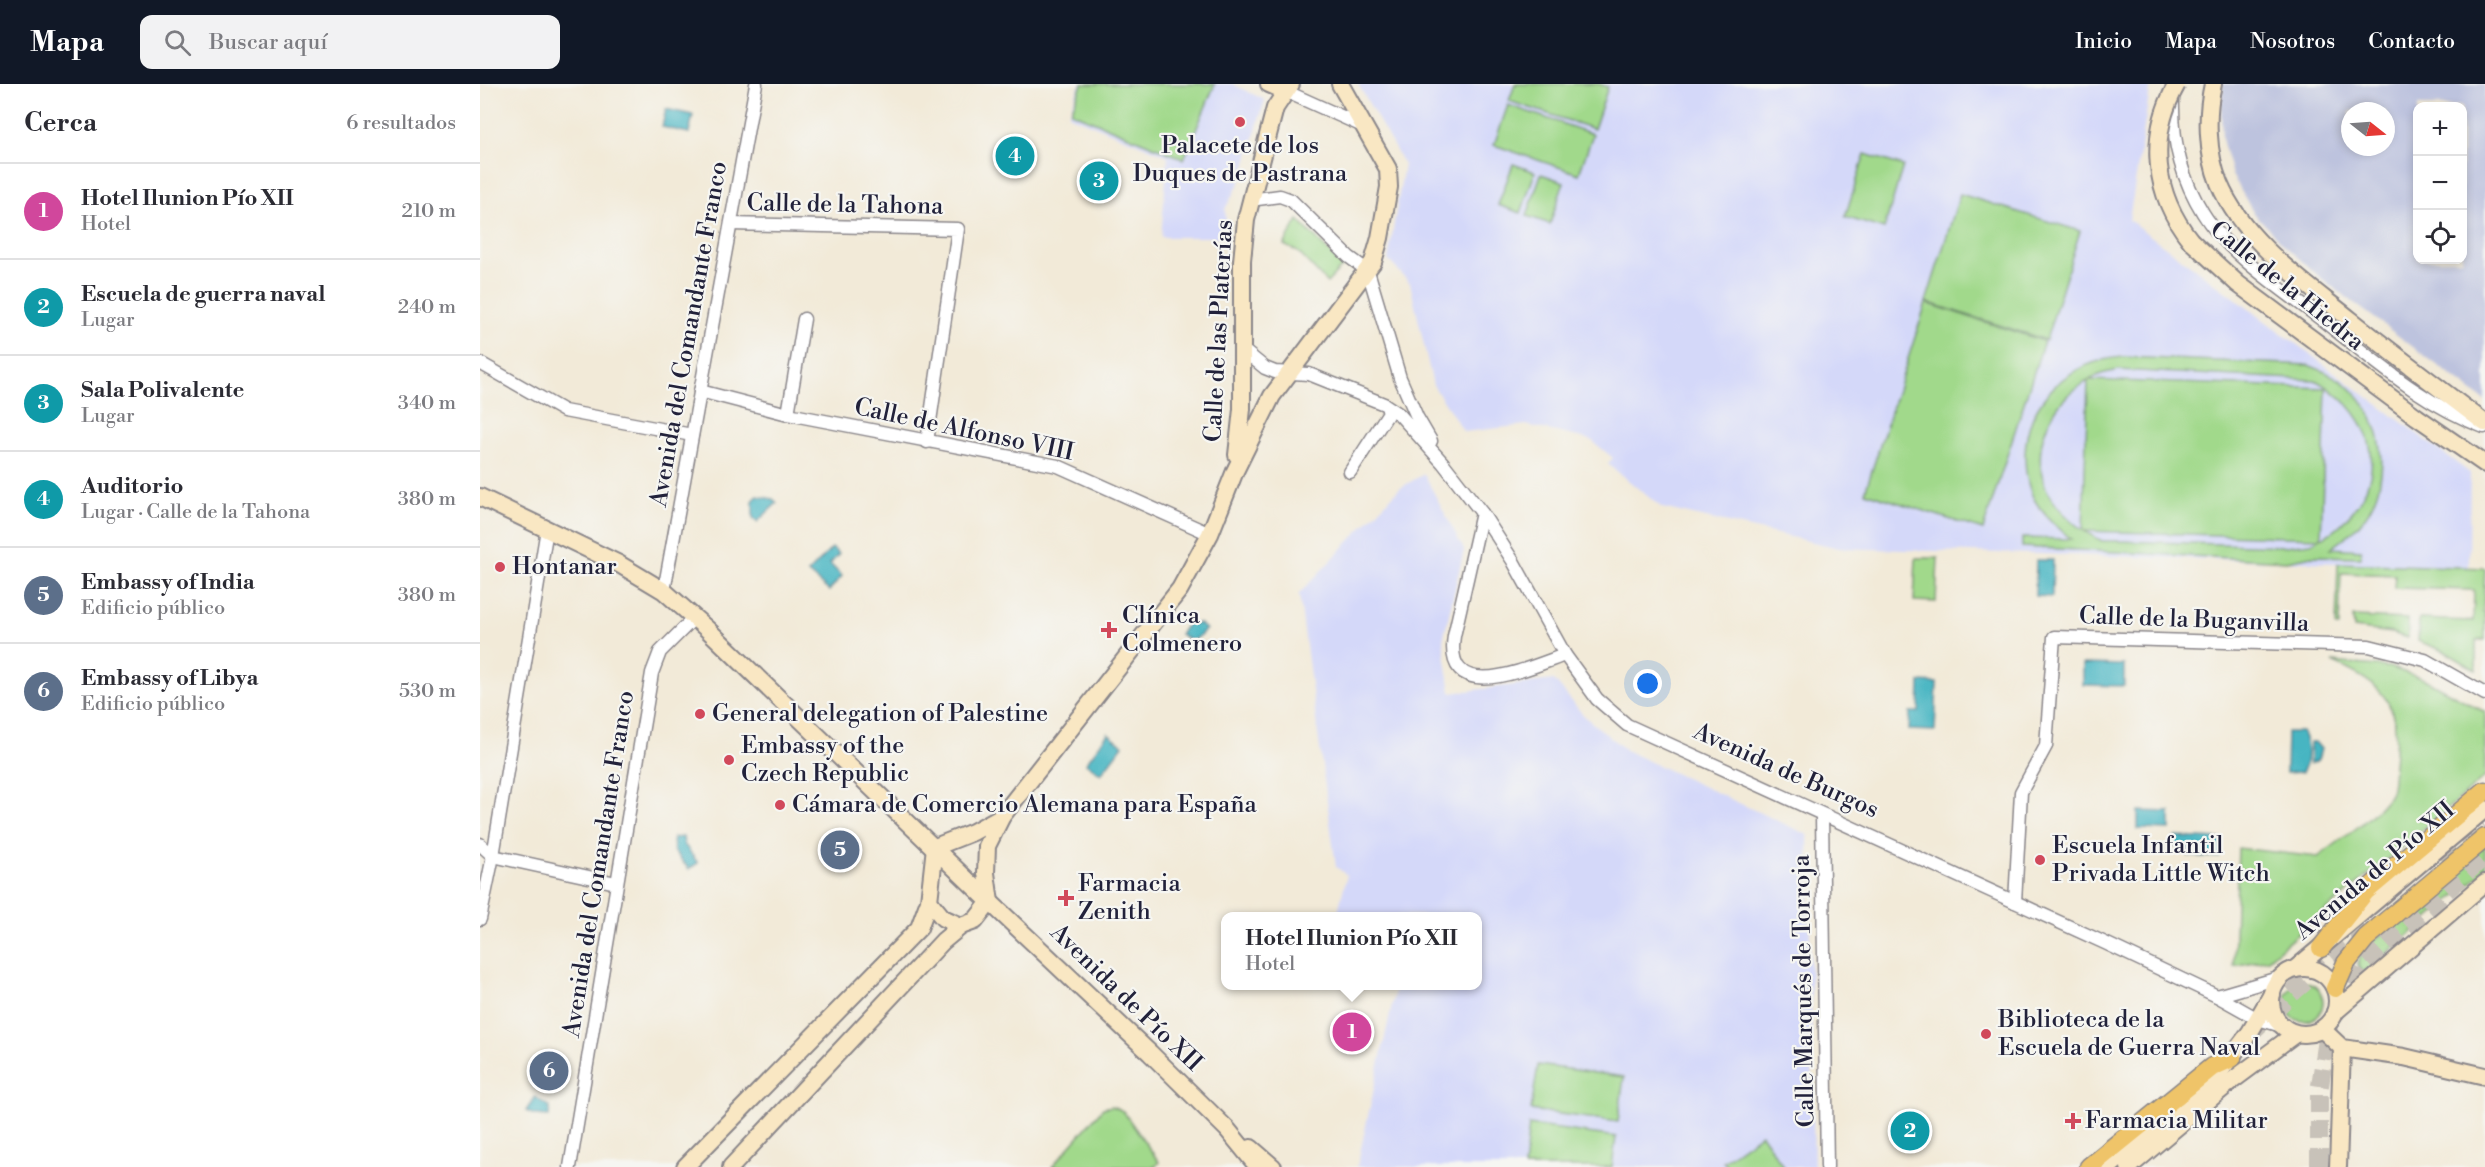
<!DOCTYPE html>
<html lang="es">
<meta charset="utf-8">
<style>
:root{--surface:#fff;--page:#f2f2f3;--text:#2b2b33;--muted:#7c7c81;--line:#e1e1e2;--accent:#111827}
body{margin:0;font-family:"Libre Bodoni",serif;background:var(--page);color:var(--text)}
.controls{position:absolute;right:18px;top:18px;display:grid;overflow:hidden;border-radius:12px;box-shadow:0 3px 9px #0003}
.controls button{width:54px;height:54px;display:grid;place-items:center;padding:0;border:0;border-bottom:2px solid var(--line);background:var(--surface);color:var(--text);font:30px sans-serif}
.compass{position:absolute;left:1861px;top:18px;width:54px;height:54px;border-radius:50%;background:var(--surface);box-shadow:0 3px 9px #0003;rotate:107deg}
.you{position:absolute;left:1168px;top:600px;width:21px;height:21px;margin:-15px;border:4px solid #fff;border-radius:50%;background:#1a73e8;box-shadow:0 0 0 9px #1a73e833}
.badge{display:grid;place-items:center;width:39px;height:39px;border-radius:50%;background:var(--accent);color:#fff;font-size:20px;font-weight:700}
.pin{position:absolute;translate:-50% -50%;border:3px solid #fff;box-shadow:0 2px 6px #0006}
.popup{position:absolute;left:741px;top:828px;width:261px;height:78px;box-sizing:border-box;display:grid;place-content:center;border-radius:12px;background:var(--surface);filter:drop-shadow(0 2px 4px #0005);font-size:20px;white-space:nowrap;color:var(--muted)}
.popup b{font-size:22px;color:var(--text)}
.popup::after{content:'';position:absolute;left:50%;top:100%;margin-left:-12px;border:12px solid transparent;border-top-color:var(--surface)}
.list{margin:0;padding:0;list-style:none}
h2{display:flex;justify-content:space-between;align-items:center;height:78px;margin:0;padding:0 24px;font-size:26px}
h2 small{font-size:20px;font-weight:400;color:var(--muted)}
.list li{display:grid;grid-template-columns:39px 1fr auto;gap:18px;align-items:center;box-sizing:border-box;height:96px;padding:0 24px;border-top:2px solid var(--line)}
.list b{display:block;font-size:22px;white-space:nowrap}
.list p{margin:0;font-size:20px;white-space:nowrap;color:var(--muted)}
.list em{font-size:20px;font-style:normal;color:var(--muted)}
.icon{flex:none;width:33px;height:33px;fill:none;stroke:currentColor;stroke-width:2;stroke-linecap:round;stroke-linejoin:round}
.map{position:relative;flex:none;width:2005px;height:1083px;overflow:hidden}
header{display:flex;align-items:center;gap:36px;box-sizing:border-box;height:84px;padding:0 30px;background:var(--accent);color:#fff}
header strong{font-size:28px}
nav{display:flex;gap:33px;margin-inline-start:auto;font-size:21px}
.search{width:420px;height:54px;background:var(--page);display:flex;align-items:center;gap:15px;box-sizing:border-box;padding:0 21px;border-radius:12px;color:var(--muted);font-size:22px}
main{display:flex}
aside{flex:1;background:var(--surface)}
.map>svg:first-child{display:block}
</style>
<header>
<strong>Mapa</strong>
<div class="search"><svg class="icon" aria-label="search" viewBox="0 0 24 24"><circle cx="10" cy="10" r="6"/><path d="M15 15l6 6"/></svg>Buscar aquí</div>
<nav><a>Inicio</a><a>Mapa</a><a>Nosotros</a><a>Contacto</a></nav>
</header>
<main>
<aside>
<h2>Cerca<small>6 resultados</small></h2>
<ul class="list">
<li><span class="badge" style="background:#d1479c">1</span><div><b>Hotel Ilunion Pío XII</b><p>Hotel</p></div><em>210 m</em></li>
<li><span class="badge" style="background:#0f9aa8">2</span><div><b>Escuela de guerra naval</b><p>Lugar</p></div><em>240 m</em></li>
<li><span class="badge" style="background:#0f9aa8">3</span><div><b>Sala Polivalente</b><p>Lugar</p></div><em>340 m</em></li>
<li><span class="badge" style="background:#0f9aa8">4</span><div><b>Auditorio</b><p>Lugar · Calle de la Tahona</p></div><em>380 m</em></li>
<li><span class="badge" style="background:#5c6f8a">5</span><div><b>Embassy of India</b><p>Edificio público</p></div><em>380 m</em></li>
<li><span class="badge" style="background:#5c6f8a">6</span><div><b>Embassy of Libya</b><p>Edificio público</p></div><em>530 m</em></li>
</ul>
</aside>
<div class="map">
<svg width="2005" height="1083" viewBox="0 0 2005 1083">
<rect width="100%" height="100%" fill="#f6f6f2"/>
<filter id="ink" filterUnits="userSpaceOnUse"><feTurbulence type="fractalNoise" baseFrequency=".0167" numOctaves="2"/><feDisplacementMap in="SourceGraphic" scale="12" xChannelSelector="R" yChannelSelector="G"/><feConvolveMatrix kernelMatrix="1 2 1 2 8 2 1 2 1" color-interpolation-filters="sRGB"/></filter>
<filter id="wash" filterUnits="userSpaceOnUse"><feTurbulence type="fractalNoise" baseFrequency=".008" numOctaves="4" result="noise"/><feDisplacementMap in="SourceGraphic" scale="24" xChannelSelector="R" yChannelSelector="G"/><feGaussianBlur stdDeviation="1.35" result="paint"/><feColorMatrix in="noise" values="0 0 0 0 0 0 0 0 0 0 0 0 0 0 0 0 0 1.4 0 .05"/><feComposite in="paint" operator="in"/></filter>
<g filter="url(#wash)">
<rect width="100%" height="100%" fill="#f2ead8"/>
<!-- built -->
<g fill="#d4d8f9">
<polygon points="600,0 752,0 785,16 761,96 745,125 747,153 681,153 688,72 588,31"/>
<polygon points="878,0 1671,0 1649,136 1990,389 1989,483 1359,464 1182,424 1128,380 1133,374 1111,356 1046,341 984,348 953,301 930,199 908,176 924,81"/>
<polygon points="944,390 984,466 963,556 971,609 1074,596 1105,633 1147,667 1328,751 1334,1083 877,1083 916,902 998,902 998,832 857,831 867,791 856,783 819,510 920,404"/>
</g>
<!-- industrial -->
<path fill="#bdc3de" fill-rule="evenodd" d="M1743,0H2005V317L1841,194L1805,162L1773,128L1752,91L1742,55L1741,24ZM1938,22H1982V176H1938ZM1870,27H1906V63H1870Z"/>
<!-- green -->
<g fill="#a1d98b" stroke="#627e63" stroke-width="1.5" fill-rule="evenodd">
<polygon points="602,0 735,0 704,75 591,28"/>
<polygon points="1035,0 1119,0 1128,3 1114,45 1029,17"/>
<polygon points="1028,21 1113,50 1099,90 1014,61"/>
<polygon points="1385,70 1423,82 1404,145 1365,133"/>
<polygon points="1033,80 1055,88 1041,129 1018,121"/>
<polygon points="1061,90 1084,98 1070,140 1047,132"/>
<polygon points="1480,110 1600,147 1566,256 1446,218"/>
<polygon points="818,136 863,182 847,199 818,168 804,161"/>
<polygon points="1446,219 1564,257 1503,446 1385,408"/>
<path d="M1643,273L1828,281C1842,286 1856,292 1868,302C1905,334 1913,393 1885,433C1876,446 1864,454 1851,464L1881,466V473L1832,472L1807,477L1542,463V454L1591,455C1577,443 1564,432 1554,415C1547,402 1545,384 1545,370C1547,315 1589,277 1643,273ZM1638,286L1835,296C1886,323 1911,377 1873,427C1864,438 1854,449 1841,454L1846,304L1609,296L1621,290ZM1608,297L1603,446H1602C1589,435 1573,421 1566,404C1550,363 1570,317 1608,297ZM1604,447L1839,454V455L1831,459L1806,462L1638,457H1622Z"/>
<polygon points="1436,474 1458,474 1456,518 1434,517"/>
<polygon points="1858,479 2005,484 2003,528 2005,528 2005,556 1996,556 1996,586 1964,567 1938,557 1939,535 1993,537 1994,506 1914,504 1915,491 1861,489 1859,543 1856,543"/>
<polygon points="1873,533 1928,535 1928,554 1912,549 1874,544"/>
<path d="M1852,578L1909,583L1944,595L2005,628V693L1788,875L1754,882L1758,764L1838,773C1863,754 1890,737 1909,712C1914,705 1913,690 1914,680C1921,619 1906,602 1852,578Z"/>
<polygon points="2005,761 2005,787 1886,887 1880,887 1878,880 1883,866"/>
<circle cx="1824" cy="918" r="19"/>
<polygon points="1058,981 1144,993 1138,1038 1051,1026"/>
<polygon points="632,1022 643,1027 679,1078 675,1083 572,1083 623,1024"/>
<polygon points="1049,1041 1136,1053 1132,1083 1044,1083"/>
<polygon points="1281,1050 1304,1083 1247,1083 1243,1077"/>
</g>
<!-- water -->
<g fill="#47b5c2" stroke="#346c7e" stroke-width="1.5">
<polygon points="186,25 213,31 209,49 182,43"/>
<polygon points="277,412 293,415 297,419 277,438 273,434 273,417"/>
<polygon points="352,464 359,470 350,480 362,492 349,507 328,489"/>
<polygon points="1556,476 1573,476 1572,513 1555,512"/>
<polygon points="709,538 714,541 718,539 726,545 716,555 710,556 700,550"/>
<polygon points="1603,580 1644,581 1644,602 1603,601"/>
<polygon points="1440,598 1457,599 1455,647 1429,646 1430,628 1439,628"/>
<path d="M1807,648H1822C1829,659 1829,678 1822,688L1806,689Z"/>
<polygon points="628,649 643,661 621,690 606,679"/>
<polygon points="1830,658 1835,658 1841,665 1838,676 1830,680"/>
<polygon points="1658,727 1690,728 1690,746 1658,745"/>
<polygon points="203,753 204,760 218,779 209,785 194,767 193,754"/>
<polygon points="1695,753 1741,755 1739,773 1709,772 1709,764 1695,763"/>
<polygon points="55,1013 70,1023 69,1032 54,1031 46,1027"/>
</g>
</g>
<g filter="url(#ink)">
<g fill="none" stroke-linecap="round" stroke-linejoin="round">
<!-- primary-tunnel -->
<g stroke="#c8c2b9" stroke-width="18" stroke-dasharray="18 9" stroke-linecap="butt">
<polyline points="1963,778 2005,742"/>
<polyline points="1773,947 1809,912 1890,841"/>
<polyline points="1839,1083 1839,1008 1850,936 1884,881 2005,772"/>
</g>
<defs>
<g id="street">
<polyline points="805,7 885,43"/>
<path d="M1693,16C1692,57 1701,94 1723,129C1748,170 1803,206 1841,235C1893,275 1942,320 2004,343"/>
<polyline points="770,116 800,112 811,116 869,173 888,187 920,294 937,333 951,357"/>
<polyline points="251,140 478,145 447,358"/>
<polyline points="763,266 785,284 795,288 829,290 904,320 919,330 963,379 1002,429 1033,477 1085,571 1117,615 1147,641 1625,859 1737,912 1778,935 1802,942"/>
<polyline points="0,279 84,327 212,351"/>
<polyline points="220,307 308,330 578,382 730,450"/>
<polyline points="308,330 324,235"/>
<polyline points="870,388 911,325"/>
<path d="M1002,429L974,552C963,624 1050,583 1085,571"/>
<polyline points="184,507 276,0"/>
<polyline points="1342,731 1347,1083"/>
<polyline points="0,760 13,772"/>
<polyline points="13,772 136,799"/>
<polyline points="1535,818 1541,708 1566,662 1574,553 1889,562 1945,576 2005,610"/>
<polyline points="0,835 13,772 67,445"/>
<polyline points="1737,912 1802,893"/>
<polyline points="90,1083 172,589 180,568 214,534"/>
</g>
<g id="secondary">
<polyline points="789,0 805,7"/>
<path d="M1733,0C1726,31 1727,69 1739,99C1763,157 1824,198 1871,236C1915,271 1960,305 2005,339"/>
<polyline points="1711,157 1758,200 1937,333 2005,380"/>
<polyline points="757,371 762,325 762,177 766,136 795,24 811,0"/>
<polyline points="0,413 139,480 184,507 227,545 510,818 670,969 747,1045 778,1083"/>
<polyline points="455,763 493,748 522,732"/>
<polyline points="449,817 463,834 481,842 495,837 510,818 506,789 507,762 522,732 700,505 730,450 755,387 792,312 893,178 900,154 909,103 908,85 860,0"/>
<circle cx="1824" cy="917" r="33"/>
<polyline points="1815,885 2005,725"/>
<polyline points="1855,928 2005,799"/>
<polyline points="1842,945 1862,964 1924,973 2005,992"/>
<polyline points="771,1064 793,1083"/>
<polyline points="205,1083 439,844 449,817 455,763"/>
<polyline points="251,1083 463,857 481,842"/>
<polyline points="1629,1083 1739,989 1770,948 1792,910"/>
<polyline points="1649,1083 1749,999 1815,950"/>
<polyline points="1858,1083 1862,964"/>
</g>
<g id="primary">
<polyline points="1841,864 1886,807 2005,707"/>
<polyline points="1855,904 1866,879 1886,854 2005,754"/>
<polyline points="1609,1083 1732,983 1752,974"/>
</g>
</defs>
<!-- street casing -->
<use href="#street" stroke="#8a868a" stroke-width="15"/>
<!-- secondary casing -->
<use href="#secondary" stroke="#8a868a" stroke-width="20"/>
<!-- primary casing -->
<use href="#primary" stroke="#8a868a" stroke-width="21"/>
<!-- street -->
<use href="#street" stroke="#fff" stroke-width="12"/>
<!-- secondary -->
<use href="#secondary" stroke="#f9e7c3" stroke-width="16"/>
<!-- primary -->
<use href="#primary" stroke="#efc469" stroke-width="18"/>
<defs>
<path id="secondary-bridge" d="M1697,0C1667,53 1674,111 1711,157"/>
</defs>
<!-- secondary-bridge casing -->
<use href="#secondary-bridge" stroke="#8a868a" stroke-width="20" stroke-linecap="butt"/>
<!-- secondary-bridge -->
<use href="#secondary-bridge" stroke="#f9e7c3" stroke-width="16"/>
</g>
</g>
<!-- markers -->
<g fill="#d1495b" stroke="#f6f6f2" stroke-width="2">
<circle cx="760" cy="38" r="6"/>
<circle cx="20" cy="483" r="6"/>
<path d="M626 537h6v6h6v6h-6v6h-6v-6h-6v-6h6z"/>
<circle cx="220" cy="630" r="6"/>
<circle cx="249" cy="676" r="6"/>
<circle cx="300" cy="721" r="6"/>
<circle cx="1560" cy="776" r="6"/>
<path d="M583 805h6v6h6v6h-6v6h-6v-6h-6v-6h6z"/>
<circle cx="1506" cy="950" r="6"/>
<path d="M1590 1028h6v6h6v6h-6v6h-6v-6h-6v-6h6z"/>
</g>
<g text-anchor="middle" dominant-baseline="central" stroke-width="4.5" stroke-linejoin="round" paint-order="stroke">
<!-- poi labels -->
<g font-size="24" fill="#22223b" stroke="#f6f6f2" text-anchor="start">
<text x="760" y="62" text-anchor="middle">Palacete de los<tspan x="760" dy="28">Duques de Pastrana</tspan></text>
<text x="32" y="483">Hontanar</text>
<text x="642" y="532">Clínica<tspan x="642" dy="28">Colmenero</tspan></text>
<text x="232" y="630">General delegation of Palestine</text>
<text x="261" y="662">Embassy of the<tspan x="261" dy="28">Czech Republic</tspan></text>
<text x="312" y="721">Cámara de Comercio Alemana para España</text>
<text x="1572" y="762">Escuela Infantil<tspan x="1572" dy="28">Privada Little Witch</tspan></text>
<text x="598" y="800">Farmacia<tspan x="598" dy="28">Zenith</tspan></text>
<text x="1518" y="936">Biblioteca de la<tspan x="1518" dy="28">Escuela de Guerra Naval</tspan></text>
<text x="1605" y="1037">Farmacia Militar</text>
</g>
<!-- street labels -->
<g font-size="24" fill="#22223b" stroke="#f6f6f2">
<text transform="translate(365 121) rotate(1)">Calle de la Tahona</text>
<text transform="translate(1807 202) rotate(39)">Calle de la Hiedra</text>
<text transform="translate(739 247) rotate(-87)">Calle de las Platerías</text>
<text transform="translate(209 250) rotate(-80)">Avenida del Comandante Franco</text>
<text transform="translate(484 346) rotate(12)">Calle de Alfonso VIII</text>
<text transform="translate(1714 536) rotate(2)">Calle de la Buganvilla</text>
<text transform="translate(1306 687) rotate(24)">Avenida de Burgos</text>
<text transform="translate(119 780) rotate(-81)">Avenida del Comandante Franco</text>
<text transform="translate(1895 787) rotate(-40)">Avenida de Pío XII</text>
<text transform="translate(1324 907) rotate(-91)">Calle Marqués de Torroja</text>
<text transform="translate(646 914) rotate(44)">Avenida de Pío XII</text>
</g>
</g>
</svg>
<div class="controls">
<button>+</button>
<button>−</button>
<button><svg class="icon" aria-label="locate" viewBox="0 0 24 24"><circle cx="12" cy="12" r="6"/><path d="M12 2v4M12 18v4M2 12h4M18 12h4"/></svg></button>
</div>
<svg class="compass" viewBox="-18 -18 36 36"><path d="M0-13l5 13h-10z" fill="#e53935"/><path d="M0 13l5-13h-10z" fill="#7c7c81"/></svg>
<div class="you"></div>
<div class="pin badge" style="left:872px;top:948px;background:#d1479c">1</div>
<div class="popup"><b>Hotel Ilunion Pío XII</b>Hotel</div>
<div class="pin badge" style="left:1430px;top:1047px;background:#0f9aa8">2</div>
<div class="pin badge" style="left:619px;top:97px;background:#0f9aa8">3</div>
<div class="pin badge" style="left:535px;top:72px;background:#0f9aa8">4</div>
<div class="pin badge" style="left:360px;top:766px;background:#5c6f8a">5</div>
<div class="pin badge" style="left:69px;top:987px;background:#5c6f8a">6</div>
</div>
</main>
